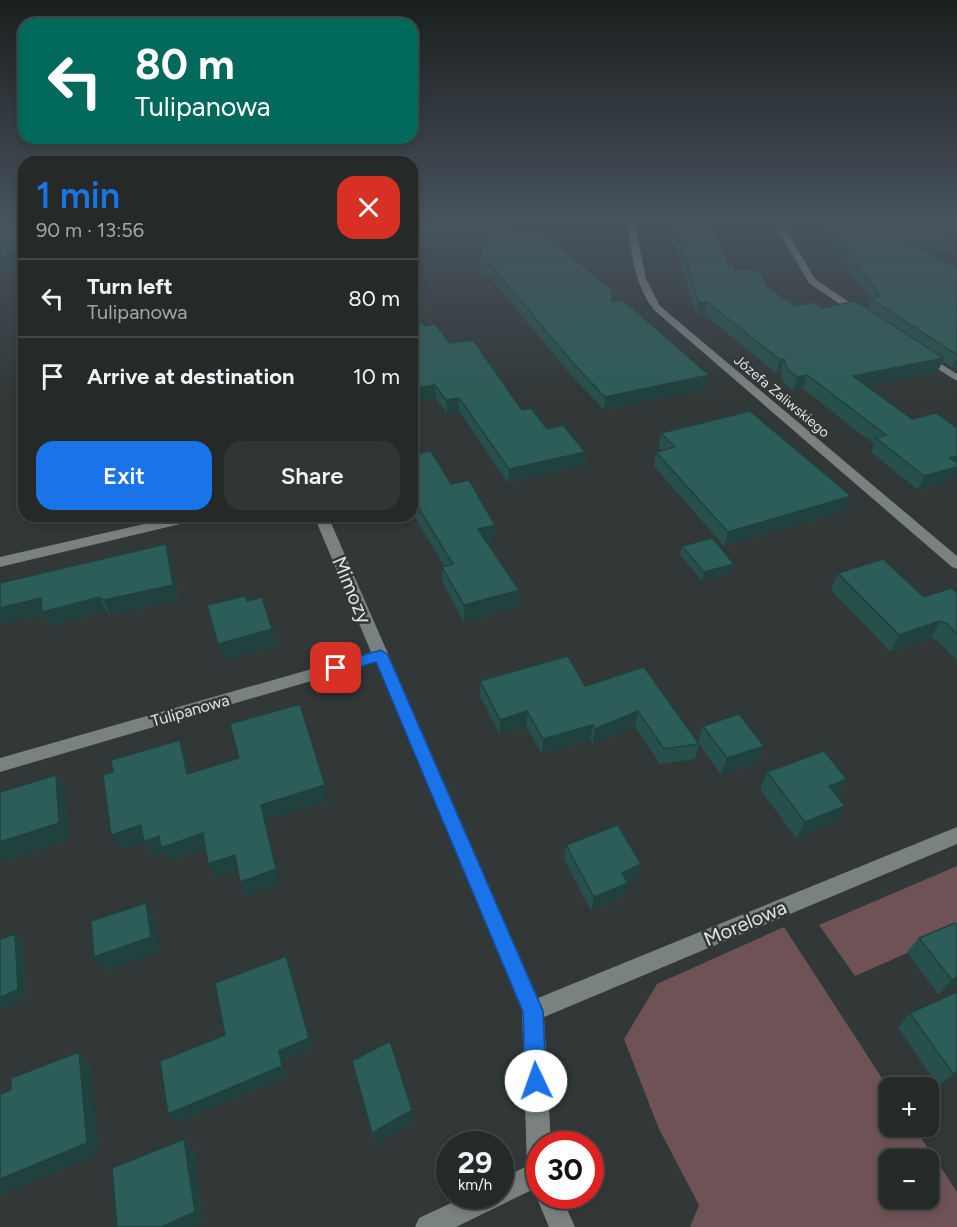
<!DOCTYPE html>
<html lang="en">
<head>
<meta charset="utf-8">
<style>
  :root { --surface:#252a29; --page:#313635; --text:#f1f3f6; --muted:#a3a7a8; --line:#424646; --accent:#1a73e8 }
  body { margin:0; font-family:Figtree,sans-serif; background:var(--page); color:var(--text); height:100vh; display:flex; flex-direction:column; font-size:22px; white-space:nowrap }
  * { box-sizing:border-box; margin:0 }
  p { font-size:20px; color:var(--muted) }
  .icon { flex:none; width:33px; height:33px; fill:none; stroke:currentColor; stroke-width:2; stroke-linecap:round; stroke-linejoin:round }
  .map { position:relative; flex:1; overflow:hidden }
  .side { position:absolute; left:18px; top:156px; width:400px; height:366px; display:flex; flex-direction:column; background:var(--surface); border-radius:18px; box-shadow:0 3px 9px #0003,0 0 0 2px var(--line) }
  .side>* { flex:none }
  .guide { position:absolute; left:18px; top:18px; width:400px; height:126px; border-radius:18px; box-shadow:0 3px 9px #0003,0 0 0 2px var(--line); background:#00695c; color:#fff; overflow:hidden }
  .controls { position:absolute; left:879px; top:1077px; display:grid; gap:12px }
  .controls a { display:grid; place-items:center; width:60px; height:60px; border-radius:12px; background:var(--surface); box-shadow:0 3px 9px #0003,0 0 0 2px var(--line); font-size:30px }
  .speed { position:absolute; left:436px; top:1131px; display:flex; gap:12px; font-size:30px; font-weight:700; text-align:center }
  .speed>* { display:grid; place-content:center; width:78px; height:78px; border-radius:50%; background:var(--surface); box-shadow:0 3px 9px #0003,0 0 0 2px var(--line); line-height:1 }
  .speed small { font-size:15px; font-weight:400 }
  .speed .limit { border:9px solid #d22; background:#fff; color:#111 }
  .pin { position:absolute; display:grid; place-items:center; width:51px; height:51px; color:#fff; margin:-26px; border-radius:12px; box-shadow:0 3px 9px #0006 }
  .me { position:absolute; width:66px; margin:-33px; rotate:357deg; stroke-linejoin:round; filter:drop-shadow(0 0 4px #0008) }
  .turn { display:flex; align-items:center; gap:21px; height:126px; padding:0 18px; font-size:27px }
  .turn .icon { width:78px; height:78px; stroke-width:2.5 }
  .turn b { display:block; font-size:42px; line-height:51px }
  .round { display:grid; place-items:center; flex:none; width:63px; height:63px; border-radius:18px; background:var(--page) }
  .head { display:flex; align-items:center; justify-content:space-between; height:102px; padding:0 18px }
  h1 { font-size:36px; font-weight:600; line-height:45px; color:var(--accent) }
  .button { display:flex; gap:12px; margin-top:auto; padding:12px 18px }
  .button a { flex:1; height:69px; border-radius:18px; background:var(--accent); color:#fff; font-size:24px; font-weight:600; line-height:69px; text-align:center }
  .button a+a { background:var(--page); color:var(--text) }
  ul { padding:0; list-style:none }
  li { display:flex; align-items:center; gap:18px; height:78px; padding:0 18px; border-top:2px solid var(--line) }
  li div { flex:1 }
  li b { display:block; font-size:22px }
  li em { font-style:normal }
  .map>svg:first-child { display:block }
  .green { fill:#6e5256; fill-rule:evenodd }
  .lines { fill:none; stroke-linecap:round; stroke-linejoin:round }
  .lane { fill:#7a8281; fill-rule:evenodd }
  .street { fill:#7a8281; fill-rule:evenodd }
  .wall { fill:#27504c }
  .shaded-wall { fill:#20413e }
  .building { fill:#2d5d58; stroke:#20413e; stroke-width:1.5 }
  .route { fill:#1a73e8; stroke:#114b97; stroke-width:1.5 }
  .labels { text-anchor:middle; stroke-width:5; stroke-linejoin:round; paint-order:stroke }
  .far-street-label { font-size:14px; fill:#e1e5e4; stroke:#313837 }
  .street-label { font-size:16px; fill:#e1e5e4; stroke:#313837 }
  .near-street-label { font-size:20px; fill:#e1e5e4; stroke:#313837 }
</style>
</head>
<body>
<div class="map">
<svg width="957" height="1227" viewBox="0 0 957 1227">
  <rect width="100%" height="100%" fill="#313837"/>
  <g class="green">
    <path d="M957 866V931L855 976 819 925Z"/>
    <path d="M784 927 889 1089 890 1126 914 1127 957 1192V1227H690L699 1205 659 1129 624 1039 657 984ZM890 1160H928V1198H890Z"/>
  </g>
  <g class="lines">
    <g class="lane">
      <path d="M774 223H782L815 279 862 311V315H856L809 283Z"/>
      <path d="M925 354 957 374V381L922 359 920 357Z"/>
    </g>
    <g class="street">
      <path d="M627 223H635L646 279 660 306 957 556V569L952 567 654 310C634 284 632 255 627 223Z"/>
      <path d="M795 223H850L851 225 847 227 799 225Z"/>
      <path d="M922 225 957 227V231L925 229H922Z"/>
      <path d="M179 516H204L197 520 0 567V557Z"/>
      <path d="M314 516H328L538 998 957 827V844L544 1017 551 1144H540V1186L456 1227H415L419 1218 466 1196H501V1179L527 1166 522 1011 376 662 0 772V758L371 652Z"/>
      <path d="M540 1187V1196H561L575 1227H549L536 1196Z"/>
    </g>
  </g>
  <g class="wall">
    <path d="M412 223 514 231 612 302 706 388 604 410 572 376 489 276H479V264L482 248 412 246Z"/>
    <path d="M586 223H597L596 232Z"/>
    <path d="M668 223H712L729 265 735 270 767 286 795 306 822 308 868 309 871 301 829 242 832 233 828 228 829 223H836L956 242 952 254 930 253 957 268V368H952L942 361 938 371 867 386 953 480 918 490 871 452 874 444 803 389 793 391 783 382 781 372 776 373 705 315 697 316Z"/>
    <path d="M412 310 425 326 450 343 522 410 547 429 585 452 584 465 508 483 459 411 447 414 436 398 412 402Z"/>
    <path d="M661 433 845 511 724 546 654 466 656 452 662 451 659 447Z"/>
    <path d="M412 455 451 484 495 525 494 542 488 544 519 590 518 607 464 622 443 583 442 567 444 566 412 512Z"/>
    <path d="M166 544 171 559 178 600 110 615 106 611 50 626 44 614Z"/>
    <path d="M682 546 732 573 702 581 680 555Z"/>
    <path d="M838 573 924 597 957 593V660L938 641 931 638 891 652 831 590Z"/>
    <path d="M644 667 698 742 703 726 764 746 757 763 721 775 699 744 695 759 660 764 635 727 593 744 590 740 542 754 526 726 500 735 480 696V681L585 686Z"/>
    <path d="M767 772 838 795 837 796 836 822 796 838 760 789Z"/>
    <path d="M566 845 637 878 628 882 624 896 591 911 564 859Z"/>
    <path d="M957 926V985L938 994 907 952 919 938Z"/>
    <path d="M957 992V1076L938 1086 898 1027 910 1013Z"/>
  </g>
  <g class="shaded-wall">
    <path d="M24 239V256L0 279V261Z"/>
    <path d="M707 302 705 315 697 316 699 303Z"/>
    <path d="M957 357V365L956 367 952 368Z"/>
    <path d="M944 358 938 371 848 390 853 376Z"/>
    <path d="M784 359 781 372 776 373 780 360Z"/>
    <path d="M709 375 706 388 604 410 605 397Z"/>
    <path d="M807 375 803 389 793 391 797 377Z"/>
    <path d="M435 385 436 398 412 402V389Z"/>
    <path d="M459 398V411L447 414 446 400Z"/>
    <path d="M585 452 584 465 508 483 509 469Z"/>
    <path d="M957 456V472L953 480 918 490 924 476 950 458Z"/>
    <path d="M851 496 845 511 724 546 728 532Z"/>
    <path d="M495 525 494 542 478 546V529Z"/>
    <path d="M166 544 171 559 178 600 110 615 104 600Z"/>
    <path d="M734 564 732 573 702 581 704 572Z"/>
    <path d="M519 590 518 607 464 622V605Z"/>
    <path d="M99 597 106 611 50 626 44 614 0 625V608L41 598Z"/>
    <path d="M940 621 931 638 891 652 899 635Z"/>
    <path d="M272 629 276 646 223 661 218 644Z"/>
    <path d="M527 711 526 726 500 735V720Z"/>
    <path d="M638 711 635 727 593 744 595 729Z"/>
    <path d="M593 725 590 740 542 754 543 739Z"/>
    <path d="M180 740 186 756 193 789 187 774Z"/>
    <path d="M764 746 757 763 721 775 727 758Z"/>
    <path d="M56 775 66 792 69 840 0 862V842Z"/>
    <path d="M847 779 838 795 820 802 829 786Z"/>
    <path d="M325 785 328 801 266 820 281 884 246 896 240 882 261 805Z"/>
    <path d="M845 806 836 822 796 838 805 822Z"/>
    <path d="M141 825 159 836 203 833 209 848 169 862 164 852 152 856 144 842 120 850 111 835Z"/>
    <path d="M235 855 240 870 215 878 208 864Z"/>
    <path d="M641 864 637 878 619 886 622 873Z"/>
    <path d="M628 883 624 896 591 911 594 897Z"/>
    <path d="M146 903 155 918 160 952 105 971 94 957Z"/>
    <path d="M15 934 24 944 26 999 0 1009V997Z"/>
    <path d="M286 956 291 967 313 1048 283 1061 287 1076 176 1123 168 1114 279 1051Z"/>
    <path d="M957 977V985L938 994 952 980Z"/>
    <path d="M79 1052 91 1065 99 1154 0 1196V1179Z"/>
    <path d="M957 1071V1076L938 1086 953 1074Z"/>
    <path d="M412 1110 414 1122 375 1144 372 1133Z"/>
    <path d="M184 1139 194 1149 204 1221 191 1227H161Z"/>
  </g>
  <g class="building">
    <path d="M0 223H24V239L0 261Z"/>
    <path d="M412 223H514V231L542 232 612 290V302L623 300 709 375 605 397 573 363 490 264H479L483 236 412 235Z"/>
    <path d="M674 223H712L729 265H734L735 270H759L767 286 795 306 814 302 822 308 856 301 944 358 853 376 912 419 936 413 957 428V456L950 458 957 463V467L924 476 876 438 886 435 807 375 797 377 787 369 784 359 780 360 707 302 699 303Z"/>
    <path d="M836 223H939L956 242 909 241 957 268V355L871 299 881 297 832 230H841Z"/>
    <path d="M412 310 425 326 435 324 450 343 473 340 522 410 531 408 547 429 563 425 585 452 509 469 459 398 446 400 435 385 412 389Z"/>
    <rect x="21" y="403" width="3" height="52"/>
    <path d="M750 411 851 496 728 532 656 452 675 447 661 433Z"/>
    <path d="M431 451 451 484 469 480 495 525 478 529 519 590 464 605 442 567 453 564 412 497V455Z"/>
    <path d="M712 538 734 564 704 572 682 546Z"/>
    <path d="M166 544 173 585 104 600 99 597 42 612 41 598 0 608V583Z"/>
    <path d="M883 559 924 597 951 588 957 593V634L947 624 940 621 899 635 838 573Z"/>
    <path d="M245 596 247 601 262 597 272 629 218 644 207 605Z"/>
    <path d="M568 656 585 686 644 667 699 744 664 749 638 711 595 729 593 725 543 739 527 711 500 720 480 681Z"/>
    <path d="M300 704 325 785 261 805 276 869 240 882 235 855 208 864 203 833 161 848 159 836 144 842 141 825 111 835 103 775 113 772 111 760 180 740 187 774 239 758 230 724Z"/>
    <path d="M739 714 764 746 727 758 703 726Z"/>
    <path d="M824 751 847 779 829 786 845 806 805 822 767 772Z"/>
    <path d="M56 775 59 823 0 842V792Z"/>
    <path d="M618 825 641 864 622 873 628 883 594 897 566 845Z"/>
    <path d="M146 903 151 937 94 957 91 921Z"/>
    <path d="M955 923 957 926V977L952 980 919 938Z"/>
    <path d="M15 934 18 990 0 997V939Z"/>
    <path d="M286 956 309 1038 279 1051 282 1066 168 1114 160 1061 225 1035 215 983Z"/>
    <path d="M957 992V1071L953 1074 910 1013Z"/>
    <path d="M390 1041 412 1110 372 1133 352 1061Z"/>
    <path d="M79 1052 87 1143 0 1179V1094L11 1090V1078Z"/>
    <path d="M184 1139 195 1212 161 1227H117L112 1168Z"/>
  </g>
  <linearGradient id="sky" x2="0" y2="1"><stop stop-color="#1b1f1e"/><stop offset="0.56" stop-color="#48535e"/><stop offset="1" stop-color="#48535e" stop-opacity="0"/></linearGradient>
  <rect width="957" height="395" fill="url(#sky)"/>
  <path class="route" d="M381 650 388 655 543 1011 546 1081 543 1088 536 1091 528 1088 525 1081 523 1012 376 662 336 674 331 672 329 668 331 664Z"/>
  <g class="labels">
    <g class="far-street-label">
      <text transform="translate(782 396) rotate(40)" y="5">Józefa Zaliwskiego</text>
    </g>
    <g class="street-label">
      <text transform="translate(190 710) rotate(-16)" y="6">Tulipanowa</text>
    </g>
    <g class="near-street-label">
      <text transform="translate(352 590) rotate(67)" y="7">Mimozy</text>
      <text transform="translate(745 923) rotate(-23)" y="7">Morelowa</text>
    </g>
  </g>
</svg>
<div class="controls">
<a>+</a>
<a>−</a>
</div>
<div class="speed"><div>29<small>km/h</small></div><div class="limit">30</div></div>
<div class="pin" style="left:336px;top:668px;background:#d93025"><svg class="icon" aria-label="arrive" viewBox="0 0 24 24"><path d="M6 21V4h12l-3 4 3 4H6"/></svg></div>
<svg class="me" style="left:536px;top:1081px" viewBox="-20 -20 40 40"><circle r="19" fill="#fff"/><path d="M0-13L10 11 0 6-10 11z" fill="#1a73e8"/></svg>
<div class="guide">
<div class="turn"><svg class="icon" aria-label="left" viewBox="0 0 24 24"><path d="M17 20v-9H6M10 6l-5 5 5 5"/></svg><div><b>80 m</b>Tulipanowa</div></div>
</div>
<section class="side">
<div class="head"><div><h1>1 min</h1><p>90 m · 13:56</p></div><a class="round" style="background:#d93025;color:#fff"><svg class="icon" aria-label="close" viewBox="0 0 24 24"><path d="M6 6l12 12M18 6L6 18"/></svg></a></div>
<ul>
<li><svg class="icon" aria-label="left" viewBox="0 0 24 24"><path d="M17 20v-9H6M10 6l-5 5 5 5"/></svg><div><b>Turn left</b><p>Tulipanowa</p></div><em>80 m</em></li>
<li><svg class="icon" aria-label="arrive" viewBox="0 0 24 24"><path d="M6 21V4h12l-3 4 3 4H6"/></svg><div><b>Arrive at destination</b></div><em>10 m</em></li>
</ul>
<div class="button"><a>Exit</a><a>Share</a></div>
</section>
</div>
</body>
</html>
